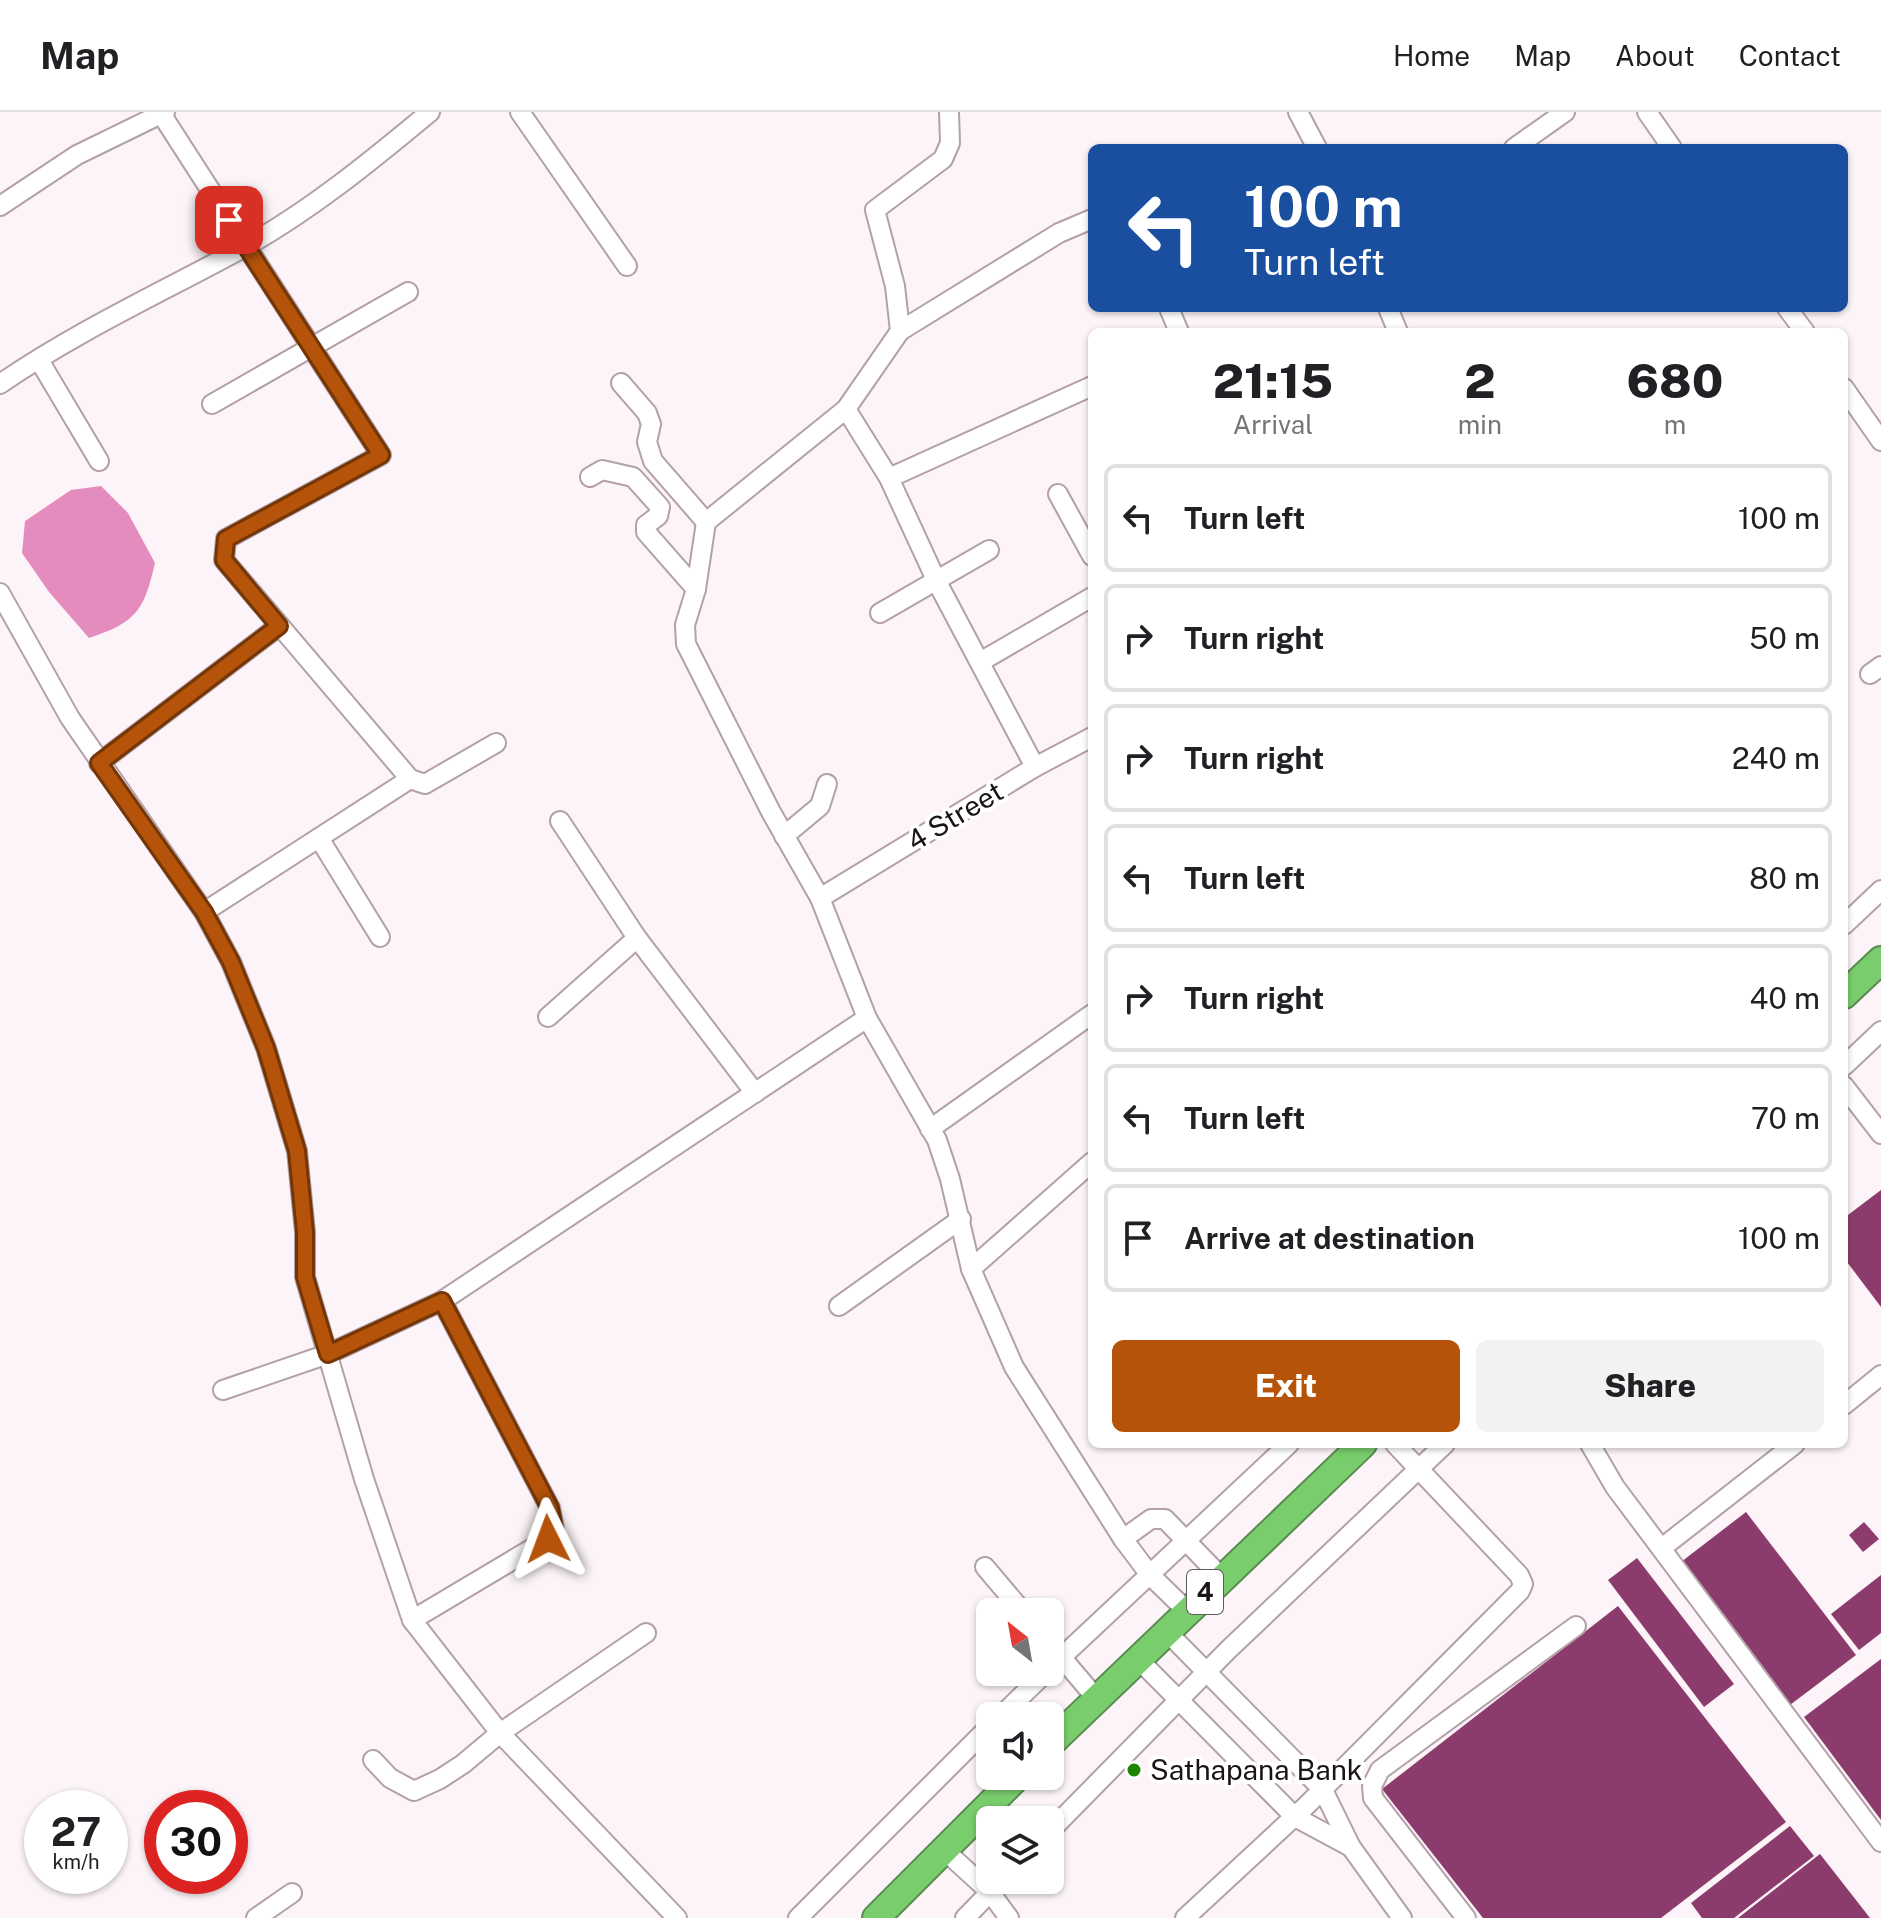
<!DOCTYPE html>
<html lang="en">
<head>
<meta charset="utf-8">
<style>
  :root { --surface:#fff; --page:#f2f2f2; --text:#202124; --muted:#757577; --line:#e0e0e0; --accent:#b45309 }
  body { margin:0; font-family:"Public Sans",sans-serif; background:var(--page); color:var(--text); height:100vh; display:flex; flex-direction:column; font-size:30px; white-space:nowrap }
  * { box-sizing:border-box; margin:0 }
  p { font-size:26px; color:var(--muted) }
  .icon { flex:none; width:44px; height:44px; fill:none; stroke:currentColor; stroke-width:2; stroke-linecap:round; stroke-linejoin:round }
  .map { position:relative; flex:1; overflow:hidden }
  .details { position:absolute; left:1088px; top:216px; width:760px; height:1120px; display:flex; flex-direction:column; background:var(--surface); border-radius:12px; box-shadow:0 2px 6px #0004 }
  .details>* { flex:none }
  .hud { position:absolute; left:1088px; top:32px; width:760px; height:168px; border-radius:12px; box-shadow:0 2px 6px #0004; background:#1a4fa0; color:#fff; overflow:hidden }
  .needle { width:52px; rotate:329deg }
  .tools { position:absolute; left:976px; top:1486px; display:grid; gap:16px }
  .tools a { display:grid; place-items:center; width:88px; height:88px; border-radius:12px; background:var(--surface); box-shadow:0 2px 6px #0004; font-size:40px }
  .speed { position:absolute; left:24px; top:1678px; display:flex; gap:16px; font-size:40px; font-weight:700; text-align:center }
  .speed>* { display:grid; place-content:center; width:104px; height:104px; border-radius:50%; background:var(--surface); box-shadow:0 2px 6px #0004; line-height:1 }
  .speed small { font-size:20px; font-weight:400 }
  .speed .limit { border:12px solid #d22; background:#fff; color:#111 }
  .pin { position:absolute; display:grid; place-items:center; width:68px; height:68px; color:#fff; margin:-34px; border-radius:16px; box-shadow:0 4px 12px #0006 }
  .me { position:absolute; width:88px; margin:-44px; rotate:357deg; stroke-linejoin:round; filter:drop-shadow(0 0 6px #0008) }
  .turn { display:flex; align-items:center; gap:28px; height:168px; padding:0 24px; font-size:36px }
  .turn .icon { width:104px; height:104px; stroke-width:2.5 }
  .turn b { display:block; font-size:56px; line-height:68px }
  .eta { display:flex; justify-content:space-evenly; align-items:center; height:136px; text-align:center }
  .eta b { font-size:48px; font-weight:800; line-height:56px }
  .cta { display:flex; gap:16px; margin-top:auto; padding:16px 24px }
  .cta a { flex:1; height:92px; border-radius:12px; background:var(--accent); color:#fff; font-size:32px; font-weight:800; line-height:92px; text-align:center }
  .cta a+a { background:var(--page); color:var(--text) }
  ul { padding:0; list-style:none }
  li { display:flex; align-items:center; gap:24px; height:108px; margin:0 16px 12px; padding:0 8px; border:4px solid var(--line); border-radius:12px }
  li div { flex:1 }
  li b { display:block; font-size:30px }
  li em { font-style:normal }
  header { display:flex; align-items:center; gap:48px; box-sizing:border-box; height:112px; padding:0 40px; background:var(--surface); border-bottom:2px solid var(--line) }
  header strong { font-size:38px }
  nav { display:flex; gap:44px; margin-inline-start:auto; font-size:28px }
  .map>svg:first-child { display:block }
  .water { fill:#e58cbf }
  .building { fill:#8c3c6c }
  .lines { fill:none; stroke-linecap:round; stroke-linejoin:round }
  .minor-casing { stroke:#b3a0a9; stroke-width:22 }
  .highway-casing { stroke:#588c4f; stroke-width:30 }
  .minor { stroke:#fff; stroke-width:18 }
  .highway { stroke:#7acd6d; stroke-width:26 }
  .route-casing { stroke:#753606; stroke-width:20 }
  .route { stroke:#b45309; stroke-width:14 }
  .poi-dot { fill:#1b8700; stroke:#fff; stroke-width:3 }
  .labels { text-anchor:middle; stroke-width:8; stroke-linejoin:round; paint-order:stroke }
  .shield { fill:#fff; stroke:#5f5a5d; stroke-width:2 }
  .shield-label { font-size:26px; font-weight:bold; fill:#1a1317 }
  .street-label { font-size:28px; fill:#1a1317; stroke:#fff }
  .poi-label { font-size:28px; fill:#1a1317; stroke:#fff; text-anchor:start }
</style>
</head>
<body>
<header>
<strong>Map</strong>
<nav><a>Home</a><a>Map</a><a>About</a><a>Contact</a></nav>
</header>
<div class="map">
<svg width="1881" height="1806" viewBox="0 0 1881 1806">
  <rect width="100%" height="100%" fill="#fcf4f8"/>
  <path class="water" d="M101 374 128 401 155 451C144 498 137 510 89 526L49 480 22 441 25 409 71 378Z"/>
  <g class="building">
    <path d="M1881 1078V1195L1844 1146V1106Z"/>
    <path d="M1746 1400 1856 1543 1790 1593 1681 1450Z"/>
    <path d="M1864 1410 1879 1427 1863 1440 1849 1423Z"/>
    <path d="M1637 1446 1734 1572 1704 1595 1608 1468Z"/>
    <path d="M1881 1463V1521L1859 1538 1831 1502Z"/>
    <path d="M1618 1494 1786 1710 1661 1806H1483L1382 1677Z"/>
    <path d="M1881 1547V1708L1804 1605Z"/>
    <path d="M1790 1714 1814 1744 1734 1806H1702L1691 1791Z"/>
    <path d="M1820 1742 1870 1806H1738Z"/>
  </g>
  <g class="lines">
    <defs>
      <g id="minor">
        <path d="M160 0 381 343 226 427 224 448 410 667"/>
        <path d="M520 0 627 154"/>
        <path d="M949 0 950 31 943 47 875 98 895 174 900 219 846 297 706 410 696 477 685 513 686 532 771 700 820 786 867 906 937 1028 950 1067 971 1157 1014 1255 1123 1427 1150 1463 1186 1498"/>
        <path d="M1298 0 1317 36"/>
        <path d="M1647 0 1672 36"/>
        <path d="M1514 36 1565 0"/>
        <path d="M0 94 77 43 165 0"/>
        <path d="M1169 196 1179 220"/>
        <path d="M1388 196 1398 220"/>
        <path d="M1787 196 1805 220"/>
        <path d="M900 219 1059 121 1092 107"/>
        <path d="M39 248 99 349"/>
        <path d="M621 271 647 301 651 312 647 330 653 349 706 410"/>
        <path d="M0 272C77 219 162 180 243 136 310 99 371 49 430 0"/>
        <path d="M1844 276 1881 329"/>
        <path d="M212 292 408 180"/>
        <path d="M846 297 889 366 937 470 1035 655"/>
        <path d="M590 365 602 358 633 365 660 395 658 404 646 413V420L696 477"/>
        <path d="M889 366 1092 274"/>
        <path d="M1058 382 1092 444"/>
        <path d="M0 481 70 606 204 800 231 850 266 936 297 1039 305 1120V1165L364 1367 412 1508 500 1621 677 1806"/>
        <path d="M880 501 989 438"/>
        <path d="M980 550 1092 485"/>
        <path d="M1870 562 1881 554"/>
        <path d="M99 651 279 514"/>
        <path d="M560 709 637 826 755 981"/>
        <path d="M784 724 820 694 827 672"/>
        <path d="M319 726 380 825"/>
        <path d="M820 786 1035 655 1092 625"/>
        <path d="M204 800 410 667 425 672 496 631"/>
        <path d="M1844 813 1881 778"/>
        <path d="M548 905 637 826"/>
        <path d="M1844 954 1881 919"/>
        <path d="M1844 974 1881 1022"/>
        <path d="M930 1017 1092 902"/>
        <path d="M971 1157 1092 1050"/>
        <path d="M839 1194 961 1107"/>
        <path d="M223 1278 328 1242 442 1189 867 906"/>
        <path d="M1844 1293 1881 1263"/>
        <path d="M1590 1332 1615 1375 1881 1730"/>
        <path d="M1123 1427 1151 1407H1165L1221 1465"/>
        <path d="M1663 1435 1795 1332"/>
        <path d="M985 1455 1023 1500"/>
        <path d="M412 1508 548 1427 554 1417 550 1396 442 1189"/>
        <path d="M1165 1518 1323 1678 1351 1735 1402 1806"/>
        <path d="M1050 1532 1096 1586"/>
        <path d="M1137 1546 1295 1705 1351 1735"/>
        <path d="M1050 1556 1289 1332"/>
        <path d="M1001 1604 1046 1560"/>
        <path d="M373 1648 390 1666 414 1679 440 1667 463 1652 500 1621 646 1521"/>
        <path d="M1050 1719 1228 1538 1445 1332"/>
        <path d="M943 1737 990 1780 1009 1806"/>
        <path d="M256 1806 292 1781"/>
        <path d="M798 1806 990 1614"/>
        <path d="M965 1806 1002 1768"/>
        <path d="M1185 1806 1307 1693 1520 1479 1523 1472 1519 1463 1395 1332"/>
        <path d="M1466 1806 1373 1686 1372 1674 1380 1658 1576 1514"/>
      </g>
      <g id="highway">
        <path d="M1844 883 1881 848"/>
        <path d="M1050 1632 1363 1332"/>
        <path d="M876 1806 1018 1664"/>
      </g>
    </defs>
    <use href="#minor" class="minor-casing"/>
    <use href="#highway" class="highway-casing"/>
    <use href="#minor" class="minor"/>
    <use href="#highway" class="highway"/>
  </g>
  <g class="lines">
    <defs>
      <path id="route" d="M229 108 381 343 226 427 224 448 279 514 99 651 204 800 231 850 266 936 297 1039 305 1120V1165L328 1242 442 1189 550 1396 554 1417 548 1427"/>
    </defs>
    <use href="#route" class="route-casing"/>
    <use href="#route" class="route"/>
  </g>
  <circle class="poi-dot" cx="1134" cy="1658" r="8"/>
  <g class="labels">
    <rect class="shield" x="1187" y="1458" width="36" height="44" rx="6"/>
    <g class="shield-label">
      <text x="1205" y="1489">4</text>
    </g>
    <g class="street-label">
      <text transform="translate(955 704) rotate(-31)" y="10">4 Street</text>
    </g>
    <g class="poi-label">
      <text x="1150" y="1668">Sathapana Bank</text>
    </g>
  </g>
</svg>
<div class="tools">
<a><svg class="needle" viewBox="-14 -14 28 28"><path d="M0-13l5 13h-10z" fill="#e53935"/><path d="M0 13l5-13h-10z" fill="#757577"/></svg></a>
<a><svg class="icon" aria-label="sound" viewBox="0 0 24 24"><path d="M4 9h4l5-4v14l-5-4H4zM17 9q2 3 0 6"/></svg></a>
<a><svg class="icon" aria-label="layers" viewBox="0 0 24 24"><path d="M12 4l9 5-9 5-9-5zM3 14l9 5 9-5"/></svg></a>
</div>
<div class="speed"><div>27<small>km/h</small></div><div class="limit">30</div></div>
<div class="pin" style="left:229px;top:108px;background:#d93025"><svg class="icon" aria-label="arrive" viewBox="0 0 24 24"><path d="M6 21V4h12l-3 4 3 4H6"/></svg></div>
<svg class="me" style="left:548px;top:1427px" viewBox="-20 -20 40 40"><path d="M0-17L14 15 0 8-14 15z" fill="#b45309" stroke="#fff" stroke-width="4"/></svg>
<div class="hud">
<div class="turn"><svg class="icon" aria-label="left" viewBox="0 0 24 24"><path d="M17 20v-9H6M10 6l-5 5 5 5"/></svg><div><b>100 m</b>Turn left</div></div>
</div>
<section class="details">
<div class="eta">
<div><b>21:15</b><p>Arrival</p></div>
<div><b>2</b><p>min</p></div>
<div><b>680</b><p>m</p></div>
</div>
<ul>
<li><svg class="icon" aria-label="left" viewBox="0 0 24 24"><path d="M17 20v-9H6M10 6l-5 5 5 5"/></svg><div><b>Turn left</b></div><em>100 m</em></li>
<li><svg class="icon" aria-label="right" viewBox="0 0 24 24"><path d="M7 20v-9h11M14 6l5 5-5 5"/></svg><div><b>Turn right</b></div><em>50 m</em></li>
<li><svg class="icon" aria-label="right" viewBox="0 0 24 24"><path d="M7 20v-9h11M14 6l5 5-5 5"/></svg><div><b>Turn right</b></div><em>240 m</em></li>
<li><svg class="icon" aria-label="left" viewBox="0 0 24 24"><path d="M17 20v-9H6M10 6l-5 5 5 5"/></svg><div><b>Turn left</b></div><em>80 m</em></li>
<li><svg class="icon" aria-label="right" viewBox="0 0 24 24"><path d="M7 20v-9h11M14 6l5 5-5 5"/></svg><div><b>Turn right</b></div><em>40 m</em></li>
<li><svg class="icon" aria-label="left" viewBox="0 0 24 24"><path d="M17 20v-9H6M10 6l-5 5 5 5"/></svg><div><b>Turn left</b></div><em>70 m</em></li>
<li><svg class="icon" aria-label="arrive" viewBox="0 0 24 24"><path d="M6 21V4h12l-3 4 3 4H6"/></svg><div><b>Arrive at destination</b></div><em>100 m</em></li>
</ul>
<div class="cta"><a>Exit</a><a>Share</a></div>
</section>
</div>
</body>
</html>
